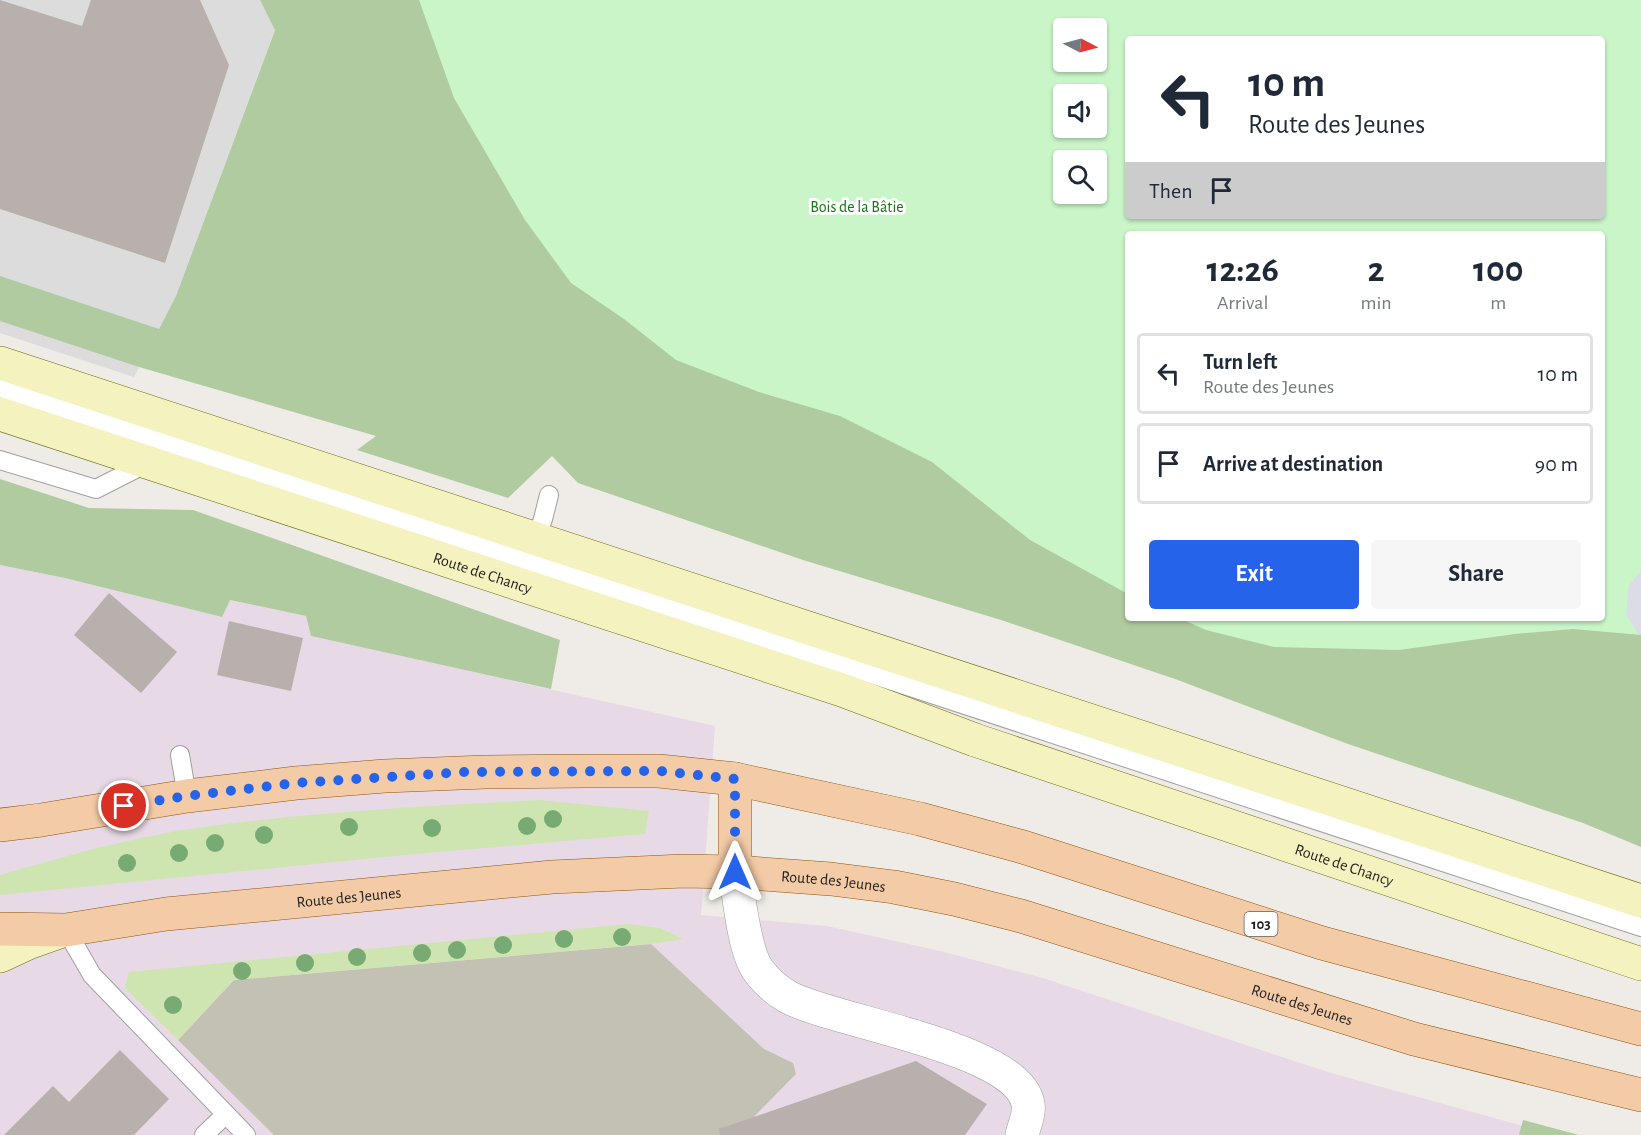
<!DOCTYPE html>
<html lang="en">
<head>
<meta charset="utf-8">
<style>
  :root { --surface:#fff; --page:#f6f6f7; --text:#1f2937; --muted:#747a83; --line:#e0e1e3; --accent:#2563eb }
  body { margin:0; font-family:"Alegreya Sans",sans-serif; background:var(--page); color:var(--text); height:100vh; display:flex; flex-direction:column; font-size:22px; white-space:nowrap }
  * { box-sizing:border-box; margin:0 }
  p { font-size:20px; color:var(--muted) }
  .icon { flex:none; width:33px; height:33px; fill:none; stroke:currentColor; stroke-width:2; stroke-linecap:round; stroke-linejoin:round }
  .map { position:relative; flex:1; overflow:hidden }
  .side { position:absolute; left:1125px; top:231px; width:480px; height:390px; display:flex; flex-direction:column; background:var(--surface); border-radius:6px; box-shadow:0 2px 4px #0004 }
  .side>* { flex:none }
  .guide { position:absolute; left:1125px; top:36px; width:480px; height:183px; border-radius:6px; box-shadow:0 2px 4px #0004; background:#fff; color:var(--text); overflow:hidden }
  .needle { width:39px; rotate:96deg }
  .buttons { position:absolute; left:1053px; top:18px; display:grid; gap:12px }
  .buttons a { display:grid; place-items:center; width:54px; height:54px; border-radius:6px; background:var(--surface); box-shadow:0 2px 4px #0004; font-size:30px }
  .pin { position:absolute; display:grid; place-items:center; width:51px; height:51px; color:#fff; margin:-26px; border:3px solid #fff; border-radius:50%; box-shadow:0 2px 6px #0007 }
  .me { position:absolute; width:66px; margin:-33px; rotate:0deg; stroke-linejoin:round; filter:drop-shadow(0 0 4px #0008) }
  .turn { display:flex; align-items:center; gap:21px; height:126px; padding:0 24px; font-size:27px }
  .turn .icon { width:78px; height:78px; stroke-width:2.5 }
  .turn b { display:block; font-size:42px; line-height:51px }
  .then { display:flex; align-items:center; height:57px; padding:0 24px; background:#0003; gap:12px; font-size:22px }
  .eta { display:flex; justify-content:space-evenly; align-items:center; height:102px; text-align:center }
  .eta b { font-size:36px; font-weight:700; line-height:42px }
  .action { display:flex; gap:12px; margin-top:auto; padding:12px 24px }
  .action a { flex:1; height:69px; border-radius:6px; background:var(--accent); color:#fff; font-size:24px; font-weight:700; line-height:69px; text-align:center }
  .action a+a { background:var(--page); color:var(--text) }
  ul { padding:0; list-style:none }
  li { display:flex; align-items:center; gap:18px; height:81px; margin:0 12px 9px; padding:0 12px; border:3px solid var(--line); border-radius:6px }
  li div { flex:1 }
  li b { display:block; font-size:22px }
  li em { font-style:normal }
  .map>svg:first-child { display:block }
  .residential { fill:#dddcdc }
  .industrial { fill:#e8d9e6 }
  .construction { fill:#c3c1b3 }
  .grass { fill:#cfe5b1 }
  .forest { fill:#b0cb9f; fill-rule:evenodd }
  .park { fill:#c9f5c8; fill-rule:evenodd }
  .plaza { fill:#dbdce5 }
  .building { fill:#b8b0ac }
  .lines { fill:none; stroke-linecap:round; stroke-linejoin:round }
  .lane-casing { stroke:#a0a0a0; stroke-width:20 }
  .street-casing { stroke:#a0a0a0; stroke-width:34 }
  .secondary-casing { stroke:#6d6e0f; stroke-width:34 }
  .primary-casing { stroke:#8d560d; stroke-width:34 }
  .lane { stroke:#fff; stroke-width:18 }
  .street { stroke:#fff; stroke-width:33 }
  .secondary { stroke:#f4f2bf; stroke-width:33 }
  .primary { stroke:#f4cba7; stroke-width:33 }
  .tree { fill:#78aa74 }
  .route { stroke:#2563eb; stroke-width:10; stroke-dasharray:0 18 }
  .labels { text-anchor:middle; stroke-width:6; stroke-linejoin:round; paint-order:stroke }
  .shield { fill:#fff; stroke:#626262; stroke-width:1.5 }
  .shield-label { font-size:15px; font-weight:bold; fill:#1f1f1f }
  .park-label { font-size:16px; fill:#177515; stroke:#fff }
  .street-label { font-size:16px; fill:#1f1f1f; stroke:#fff }
</style>
</head>
<body>
<div class="map">
<svg width="1641" height="1135" viewBox="0 0 1641 1135">
  <rect width="100%" height="100%" fill="#efebe7"/>
  <path class="residential" d="M0 0H260L275 29 176 296 134 377 0 333Z"/>
  <path class="industrial" d="M0 565 65 578 222 617 229 600 306 616 311 636 715 726 701 915 827 926 940 951 1043 978 1331 1073 1556 1135H0Z"/>
  <path class="construction" d="M651 944 764 1049 793 1063 796 1074 736 1135H274L178 1040 234 980Z"/>
  <g class="grass">
    <path d="M540 800 649 811 645 834 415 854 0 895V875C67 856 134 836 204 827 315 812 428 806 540 800Z"/>
    <path d="M628 924 660 928 683 939 651 944 234 980 178 1040 125 988 129 972Z"/>
  </g>
  <g class="forest">
    <path d="M260 0H1536L1128 39V216H1552L1128 234V618H1602L1641 635V847L1583 823 1348 744 1175 679 1001 620 803 560 578 483 552 456 508 498 357 450 376 436 139 367 0 321V276L159 329 176 296 275 30ZM1064 28H1096V62H1064ZM1064 94H1096V128H1064ZM1064 160H1096V194H1064Z"/>
    <path d="M0 479 89 508 193 510 560 640 551 689 311 636 306 616 230 600 222 617 65 578 0 565Z"/>
    <path d="M1523 1120 1579 1135H1519Z"/>
  </g>
  <path class="park" d="M419 0H1641V635L1573 629 1515 634 1399 650 1274 647 1206 630 1179 618H1602V234H1128V594L1030 540 932 462 840 416 759 392 676 360 624 319 571 283 525 220 454 98ZM1064 28H1096V62H1064ZM1128 39H1602V216H1128ZM1064 94H1096V128H1064ZM1064 160H1096V194H1064Z"/>
  <path class="plaza" d="M1641 570V635L1638 634 1626 614 1629 586Z"/>
  <g class="building">
    <path d="M0 0 82 26 91 0H200L229 65 165 263 0 209Z"/>
    <path d="M109 593 177 652 141 693 74 635Z"/>
    <path d="M229 621 303 638 291 691 217 675Z"/>
    <path d="M120 1050 169 1099 134 1135H4L53 1086 69 1102Z"/>
    <path d="M916 1061 987 1104 965 1135H720L719 1129Z"/>
  </g>
  <g class="lines">
    <defs>
      <g id="lane">
        <path d="M0 388 1641 927"/>
        <path d="M0 460 96 489 147 463"/>
        <path d="M534 544 543 519 549 495"/>
        <path d="M180 755 187 796"/>
        <path d="M66 930 92 975 246 1135"/>
        <path d="M204 1135 225 1115"/>
      </g>
      <path id="street" d="M735 872C739 896 744 951 758 970 766 981 776 990 788 997 834 1022 1018 1047 1028 1104 1030 1113 1024 1126 1022 1135"/>
      <g id="secondary">
        <path d="M0 363 1641 901"/>
        <path id="s1" d="M0 414 842 690 975 740 1641 964"/>
        <path d="M0 956 28 943 62 931"/>
      </g>
      <g id="primary">
        <path d="M735 779V872"/>
        <path d="M0 825 41 820 187 796 296 783 385 776 485 772 586 771H659L735 779 920 819 1023 847 1322 943 1641 1029"/>
        <path id="s2" d="M0 929 66 930 166 914 552 877 683 871 735 872 831 879 894 887 954 899 1021 916 1414 1039 1641 1095"/>
      </g>
    </defs>
    <use href="#lane" class="lane-casing"/>
    <use href="#street" class="street-casing"/>
    <use href="#secondary" class="secondary-casing"/>
    <use href="#primary" class="primary-casing"/>
    <use href="#lane" class="lane"/>
    <use href="#street" class="street"/>
    <use href="#secondary" class="secondary"/>
    <use href="#primary" class="primary"/>
  </g>
  <g class="tree">
    <circle cx="553" cy="819" r="9"/>
    <circle cx="527" cy="826" r="9"/>
    <circle cx="349" cy="827" r="9"/>
    <circle cx="432" cy="828" r="9"/>
    <circle cx="264" cy="835" r="9"/>
    <circle cx="215" cy="843" r="9"/>
    <circle cx="179" cy="853" r="9"/>
    <circle cx="127" cy="863" r="9"/>
    <circle cx="622" cy="937" r="9"/>
    <circle cx="564" cy="939" r="9"/>
    <circle cx="503" cy="945" r="9"/>
    <circle cx="457" cy="950" r="9"/>
    <circle cx="422" cy="953" r="9"/>
    <circle cx="357" cy="957" r="9"/>
    <circle cx="305" cy="963" r="9"/>
    <circle cx="242" cy="971" r="9"/>
    <circle cx="173" cy="1005" r="9"/>
  </g>
  <g class="lines">
    <path class="route" d="M124 806 187 796 296 783 465 772 659 771 735 779V872"/>
  </g>
  <g class="labels">
    <rect class="shield" x="1244.5" y="912" width="33" height="24" rx="4.5"/>
    <g class="shield-label">
      <text x="1261" y="929">103</text>
    </g>
    <g class="park-label">
      <text x="857" y="212">Bois de la Bâtie</text>
    </g>
    <g class="street-label">
      <text dy="6" stroke="none"><textPath href="#s1" startOffset="508">Route de Chancy</textPath></text>
      <text dy="6" stroke="none"><textPath href="#s1" startOffset="1418">Route de Chancy</textPath></text>
      <text dy="6" stroke="none"><textPath href="#s2" startOffset="837">Route des Jeunes</textPath></text>
      <text dy="6" stroke="none"><textPath href="#s2" startOffset="351">Route des Jeunes</textPath></text>
      <text dy="6" stroke="none"><textPath href="#s2" startOffset="1323">Route des Jeunes</textPath></text>
    </g>
  </g>
</svg>
<div class="buttons">
<a><svg class="needle" viewBox="-14 -14 28 28"><path d="M0-13l5 13h-10z" fill="#e53935"/><path d="M0 13l5-13h-10z" fill="#747a83"/></svg></a>
<a><svg class="icon" aria-label="sound" viewBox="0 0 24 24"><path d="M4 9h4l5-4v14l-5-4H4zM17 9q2 3 0 6"/></svg></a>
<a><svg class="icon" aria-label="search" viewBox="0 0 24 24"><circle cx="10" cy="10" r="6"/><path d="M15 15l6 6"/></svg></a>
</div>
<div class="pin" style="left:124px;top:806px;background:#d93025"><svg class="icon" aria-label="arrive" viewBox="0 0 24 24"><path d="M6 21V4h12l-3 4 3 4H6"/></svg></div>
<svg class="me" style="left:735px;top:872px" viewBox="-20 -20 40 40"><path d="M0-17L14 15 0 8-14 15z" fill="#2563eb" stroke="#fff" stroke-width="4"/></svg>
<div class="guide">
<div class="turn"><svg class="icon" aria-label="left" viewBox="0 0 24 24"><path d="M17 20v-9H6M10 6l-5 5 5 5"/></svg><div><b>10 m</b>Route des Jeunes</div></div>
<div class="then">Then<svg class="icon" aria-label="arrive" viewBox="0 0 24 24"><path d="M6 21V4h12l-3 4 3 4H6"/></svg></div>
</div>
<section class="side">
<div class="eta">
<div><b>12:26</b><p>Arrival</p></div>
<div><b>2</b><p>min</p></div>
<div><b>100</b><p>m</p></div>
</div>
<ul>
<li><svg class="icon" aria-label="left" viewBox="0 0 24 24"><path d="M17 20v-9H6M10 6l-5 5 5 5"/></svg><div><b>Turn left</b><p>Route des Jeunes</p></div><em>10 m</em></li>
<li><svg class="icon" aria-label="arrive" viewBox="0 0 24 24"><path d="M6 21V4h12l-3 4 3 4H6"/></svg><div><b>Arrive at destination</b></div><em>90 m</em></li>
</ul>
<div class="action"><a>Exit</a><a>Share</a></div>
</section>
</div>
</body>
</html>
